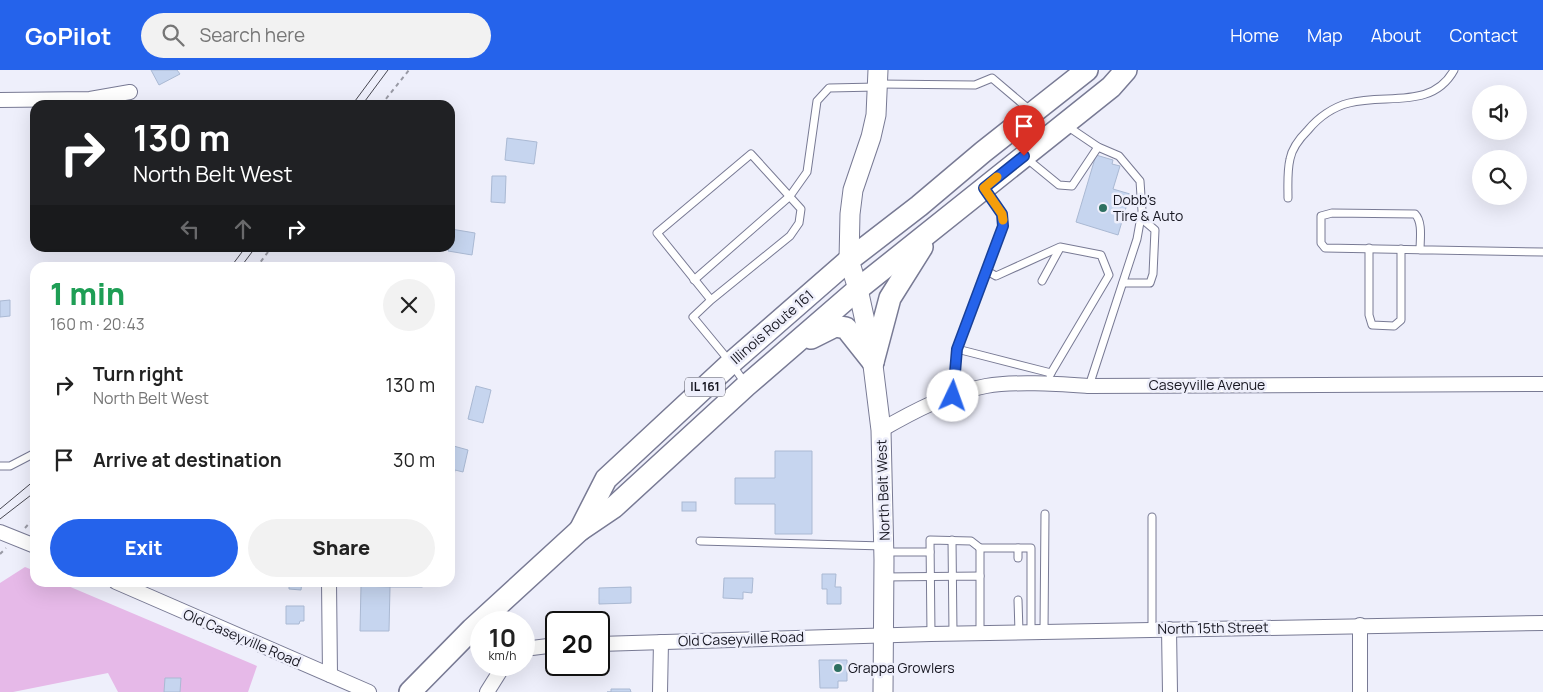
<!DOCTYPE html>
<html lang="en">
<head>
<meta charset="utf-8">
<style>
  :root { --surface:#fff; --page:#f2f2f2; --text:#222; --muted:#767676; --accent:#2563eb }
  body { margin:0; font-family:Manrope,sans-serif; background:var(--page); color:var(--text); height:100vh; display:flex; flex-direction:column; font-size:19px; white-space:nowrap }
  * { box-sizing:border-box; margin:0 }
  p { font-size:16px; color:var(--muted) }
  .icon { flex:none; width:28px; height:28px; fill:none; stroke:currentColor; stroke-width:2; stroke-linecap:round; stroke-linejoin:round }
  .map { position:relative; flex:1; overflow:hidden }
  .side { position:absolute; left:30px; top:192px; width:425px; height:325px; display:flex; flex-direction:column; background:var(--surface); border-radius:15px; box-shadow:0 5px 20px #0002 }
  .side>* { flex:none }
  .banner { position:absolute; left:30px; top:30px; width:425px; height:152px; border-radius:15px; box-shadow:0 5px 20px #0002; background:#202124; color:#fff; overflow:hidden }
  .buttons { position:absolute; left:1472px; top:15px; display:grid; gap:10px }
  .buttons a { display:grid; place-items:center; width:55px; height:55px; border-radius:50%; background:var(--surface); box-shadow:0 5px 20px #0002; font-size:25px }
  .speed { position:absolute; left:470px; top:541px; display:flex; gap:10px; font-size:25px; font-weight:700; text-align:center }
  .speed>* { display:grid; place-content:center; width:65px; height:65px; border-radius:50%; background:var(--surface); box-shadow:0 5px 20px #0002; line-height:1 }
  .speed small { font-size:12px; font-weight:400 }
  .speed .limit { border:2px solid #111; border-radius:8px; background:#fff; color:#111 }
  .pin { position:absolute; display:grid; place-items:center; width:42px; height:42px; color:#fff; margin:-51px -21px; border-radius:50% 50% 50% 0; rotate:-45deg; box-shadow:0 0 5px #0007 }
  .pin .icon { rotate:45deg }
  .me { position:absolute; width:55px; margin:-28px; rotate:3deg; stroke-linejoin:round; filter:drop-shadow(0 0 4px #0008) }
  .turn { display:flex; align-items:center; gap:18px; height:105px; padding:0 20px; font-size:22px }
  .turn .icon { width:65px; height:65px; stroke-width:2.5 }
  .turn b { display:block; font-size:35px; line-height:42px }
  .lanes { display:flex; align-items:center; height:48px; padding:0 20px; background:#0003; justify-content:center; gap:25px; direction:ltr }
  .lanes .off { opacity:.35 }
  .round { display:grid; place-items:center; flex:none; width:52px; height:52px; border-radius:26px; background:var(--page) }
  .headline { display:flex; align-items:center; justify-content:space-between; height:85px; padding:0 20px }
  h1 { font-size:30px; font-weight:800; line-height:38px; color:#1e9e55 }
  .cta { display:flex; gap:10px; margin-top:auto; padding:10px 20px }
  .cta a { flex:1; height:58px; border-radius:30px; background:var(--accent); color:#fff; font-size:20px; font-weight:800; line-height:58px; text-align:center }
  .cta a+a { background:var(--page); color:var(--text) }
  ul { padding:0; list-style:none }
  li { display:flex; align-items:center; gap:15px; height:75px; padding:0 20px }
  li div { flex:1 }
  li b { display:block; font-size:19px }
  li em { font-style:normal }
  header { display:flex; align-items:center; gap:30px; box-sizing:border-box; height:70px; padding:0 25px; background:var(--accent); color:#fff }
  header strong { font-size:24px }
  nav { display:flex; gap:28px; margin-inline-start:auto; font-size:18px }
  .search { width:350px; height:45px; background:var(--page); display:flex; align-items:center; gap:12px; box-sizing:border-box; padding:0 18px; border-radius:28px; color:var(--muted); font-size:19px }
  .map>svg:first-child { display:block }
  .green { fill:#e6b9e8 }
  .building { fill:#c6d5ef; stroke:#aab9d3 }
  .lines { fill:none; stroke-linecap:round; stroke-linejoin:round }
  .lane-casing { stroke:#787a94; stroke-width:9 }
  .street-casing { stroke:#787a94; stroke-width:16 }
  .secondary-casing { stroke:#787a94; stroke-width:21 }
  .primary-casing { stroke:#787a94; stroke-width:24 }
  .path { stroke:#999aa5; stroke-width:2; stroke-dasharray:4 4; stroke-linecap:butt }
  .lane { stroke:#fff; stroke-width:7 }
  .street { stroke:#fff; stroke-width:14 }
  .secondary { stroke:#fff; stroke-width:19 }
  .primary { stroke:#fff; stroke-width:21 }
  .tram { stroke:#474751; stroke-width:1 }
  .route-casing { stroke:#184099; stroke-width:12 }
  .route { stroke:#2563eb; stroke-width:9 }
  .slow { stroke:#f59e0b; stroke-width:9 }
  .poi-dot { fill:#2d7061; stroke:#eeeffb; stroke-width:2 }
  .labels { text-anchor:middle; stroke-width:5; stroke-linejoin:round; paint-order:stroke }
  .shield { fill:#eeeffb; stroke:#575762; stroke-width:1 }
  .shield-label { font-size:12px; font-weight:bold; fill:#161620 }
  .poi-label { font-size:14px; fill:#161620; stroke:#eeeffb; text-anchor:start }
  .street-label { font-size:14px; fill:#161620; stroke:#eeeffb }
</style>
</head>
<body>
<header>
<strong>GoPilot</strong>
<div class="search"><svg class="icon" aria-label="search" viewBox="0 0 24 24"><circle cx="10" cy="10" r="6"/><path d="M15 15l6 6"/></svg>Search here</div>
<nav><a>Home</a><a>Map</a><a>About</a><a>Contact</a></nav>
</header>
<div class="map">
<svg width="1543" height="622" viewBox="0 0 1543 622">
  <rect width="100%" height="100%" fill="#eeeffb"/>
  <path class="green" d="M25 497 35 501V512L61 513 257 596 248 622H118L108 603 13 622H0V513Z"/>
  <g class="building">
    <path d="M151 0H177L180 4 159 15Z"/>
    <path d="M507 68 537 72 534 94 505 90Z"/>
    <path d="M1096 85 1113 90 1112 94 1120 96 1113 119 1130 124 1118 165 1076 152Z"/>
    <path d="M492 106H506L505 133 491 132Z"/>
    <path d="M451 159 475 163 472 185 448 181V178H450Z"/>
    <path d="M10 230V246L0 247V231Z"/>
    <path d="M476 316 491 320 483 353 468 349Z"/>
    <path d="M450 375 468 380 463 402 455 400 454 406 450 405Z"/>
    <path d="M775 381H812V464H775V434H735V408H775Z"/>
    <rect x="682" y="432" width="14" height="9"/>
    <path d="M822 504H836L835 517H841V534H827V519H822Z"/>
    <path d="M724 508H753L752 523 743 522V529L723 528Z"/>
    <path d="M289 512H302L301 520 289 519Z"/>
    <rect x="389" y="512" width="33" height="5"/>
    <path d="M361 516 390 517 389 561H360Z"/>
    <path d="M631 517V533L599 534V518Z"/>
    <path d="M286 536H304V551H300L299 554H286Z"/>
    <path d="M819 590H847V611H838V618H820Z"/>
    <path d="M165 608H181L180 622H164Z"/>
    <path d="M611 619H630L631 622H607H611Z"/>
  </g>
  <g class="lines">
    <defs>
      <g id="lane">
        <path d="M878 14 975 15 992 8 1031 41"/>
        <path d="M1067 56 1098 77 1119 86 1140 111 1142 141 1137 169 1089 316"/>
        <path d="M1026 88 1059 115 1072 116 1098 77"/>
        <path d="M1288 128C1288 116 1287 102 1290 89 1292 78 1300 68 1308 60 1318 48 1333 37 1349 33 1386 23 1432 40 1454 0"/>
        <path d="M1369 178V245L1372 255 1394 256 1401 250V179"/>
        <path d="M1420 180C1420 169 1423 152 1415 144L1332 143 1321 146V173L1325 178 1543 182"/>
        <path d="M987 201 996 206 1060 177 1101 185 1109 205 1051 303"/>
        <path d="M694 210 790 126 807 102 817 31 829 18 877 17"/>
        <path d="M1042 211 1060 178"/>
        <path d="M1123 213H1150L1153 204 1155 160 1141 148"/>
        <path d="M711 230 790 166 799 153 801 139 751 84 657 163 711 230 693 247 731 293 745 313"/>
        <path d="M957 279 1051 303 1050 305"/>
        <path d="M953 325 957 279 1003 156V144L985 120"/>
        <path d="M0 396H10L35 383"/>
        <path d="M1152 447V559"/>
        <path d="M952 470 953 563"/>
        <path d="M700 471 884 476"/>
        <path d="M1018 478V488"/>
        <path d="M885 482H930"/>
        <path d="M980 506V478H1031V562"/>
        <path d="M884 507 980 506V563"/>
        <path d="M1018 530 1019 562"/>
        <path d="M1044 561 1045 444"/>
        <path d="M931 564 930 470 971 471 980 478"/>
      </g>
      <g id="street">
        <path d="M0 30 90 29 130 22"/>
        <path d="M881 360C914 341 948 323 986 316 1016 311 1058 314 1089 316L1543 314"/>
        <path d="M0 462 35 476"/>
        <path d="M116 512 369 622"/>
        <path d="M329 512 330 605"/>
        <path d="M1169 559 1170 622"/>
        <path d="M599 574 931 564 1543 553"/>
        <path d="M524 579 556 575"/>
        <path d="M487 622 504 595"/>
        <path d="M660 622 661 572"/>
        <path d="M1360 622V555"/>
      </g>
      <path id="secondary" d="M878 0 876 45 871 67 853 120 850 144 849 190 858 219 871 279 881 360 884 490 883 622"/>
      <g id="primary">
        <path d="M811 268 835 256 846 258 873 292"/>
        <path d="M873 292 890 228 922 177"/>
        <path d="M580 460 606 409 731 293 849 190 919 136 983 82 1087 0"/>
        <path d="M410 622 472 559 580 460 614 437 747 315 858 219 1111 17 1126 0"/>
      </g>
    </defs>
    <use href="#lane" class="lane-casing"/>
    <use href="#street" class="street-casing"/>
    <use href="#secondary" class="secondary-casing"/>
    <use href="#primary" class="primary-casing"/>
    <g class="path">
      <path d="M381 35 409 0"/>
      <path d="M256 198 271 178"/>
      <path d="M25 458 35 447"/>
      <path d="M0 484 6 478"/>
    </g>
    <use href="#lane" class="lane"/>
    <use href="#street" class="street"/>
    <use href="#secondary" class="secondary"/>
    <use href="#primary" class="primary"/>
    <g class="tram">
      <path d="M352 35 378 0"/>
      <path d="M362 35 388 0"/>
      <path d="M230 198 245 178"/>
      <path d="M240 198 255 178"/>
      <path d="M0 439 35 410"/>
      <path d="M0 449 35 422"/>
    </g>
  </g>
  <g class="lines">
    <defs>
      <path id="route" d="M953 326 957 279 1003 156 1002 144 984 118 1024 86"/>
    </defs>
    <use href="#route" class="route-casing"/>
    <use href="#route" class="route"/>
    <path class="slow" d="M997 107 984 118 1002 144 1003 150"/>
  </g>
  <g class="poi-dot">
    <circle cx="1103" cy="138" r="5"/>
    <circle cx="838" cy="598" r="5"/>
  </g>
  <g class="labels">
    <rect class="shield" x="685" y="307.5" width="40" height="19" rx="4"/>
    <g class="shield-label">
      <text x="705" y="321">IL 161</text>
    </g>
    <g class="poi-label">
      <text x="1113" y="135">Dobb's<tspan x="1113" dy="16">Tire &amp; Auto</tspan></text>
      <text x="848" y="603">Grappa Growlers</text>
    </g>
    <g class="street-label">
      <text transform="translate(772 257) rotate(-41)" y="5">Illinois Route 161</text>
      <text x="1207" y="320">Caseyville Avenue</text>
      <text transform="translate(883 420) rotate(-92)" y="5">North Belt West</text>
      <text transform="translate(1213 558) rotate(-1)" y="5">North 15th Street</text>
      <text transform="translate(242 568) rotate(23)" y="5">Old Caseyville Road</text>
      <text transform="translate(741 569) rotate(-2)" y="5">Old Caseyville Road</text>
    </g>
  </g>
</svg>
<div class="buttons">
<a><svg class="icon" aria-label="sound" viewBox="0 0 24 24"><path d="M4 9h4l5-4v14l-5-4H4zM17 9q2 3 0 6"/></svg></a>
<a><svg class="icon" aria-label="search" viewBox="0 0 24 24"><circle cx="10" cy="10" r="6"/><path d="M15 15l6 6"/></svg></a>
</div>
<div class="speed"><div>10<small>km/h</small></div><div class="limit">20</div></div>
<div class="pin" style="left:1024px;top:86px;background:#d93025"><svg class="icon" aria-label="arrive" viewBox="0 0 24 24"><path d="M6 21V4h12l-3 4 3 4H6"/></svg></div>
<svg class="me" style="left:953px;top:326px" viewBox="-20 -20 40 40"><circle r="19" fill="#fff"/><path d="M0-13L10 11 0 6-10 11z" fill="#2563eb"/></svg>
<div class="banner">
<div class="turn"><svg class="icon" aria-label="right" viewBox="0 0 24 24"><path d="M7 20v-9h11M14 6l5 5-5 5"/></svg><div><b>130 m</b>North Belt West</div></div>
<div class="lanes"><svg class="icon off" aria-label="left" viewBox="0 0 24 24"><path d="M17 20v-9H6M10 6l-5 5 5 5"/></svg><svg class="icon off" aria-label="ahead" viewBox="0 0 24 24"><path d="M12 20V5M6 11l6-6 6 6"/></svg><svg class="icon" aria-label="right" viewBox="0 0 24 24"><path d="M7 20v-9h11M14 6l5 5-5 5"/></svg></div>
</div>
<section class="side">
<div class="headline"><div><h1>1 min</h1><p>160 m · 20:43</p></div><a class="round"><svg class="icon" aria-label="close" viewBox="0 0 24 24"><path d="M6 6l12 12M18 6L6 18"/></svg></a></div>
<ul>
<li><svg class="icon" aria-label="right" viewBox="0 0 24 24"><path d="M7 20v-9h11M14 6l5 5-5 5"/></svg><div><b>Turn right</b><p>North Belt West</p></div><em>130 m</em></li>
<li><svg class="icon" aria-label="arrive" viewBox="0 0 24 24"><path d="M6 21V4h12l-3 4 3 4H6"/></svg><div><b>Arrive at destination</b></div><em>30 m</em></li>
</ul>
<div class="cta"><a>Exit</a><a>Share</a></div>
</section>
</div>
</body>
</html>
